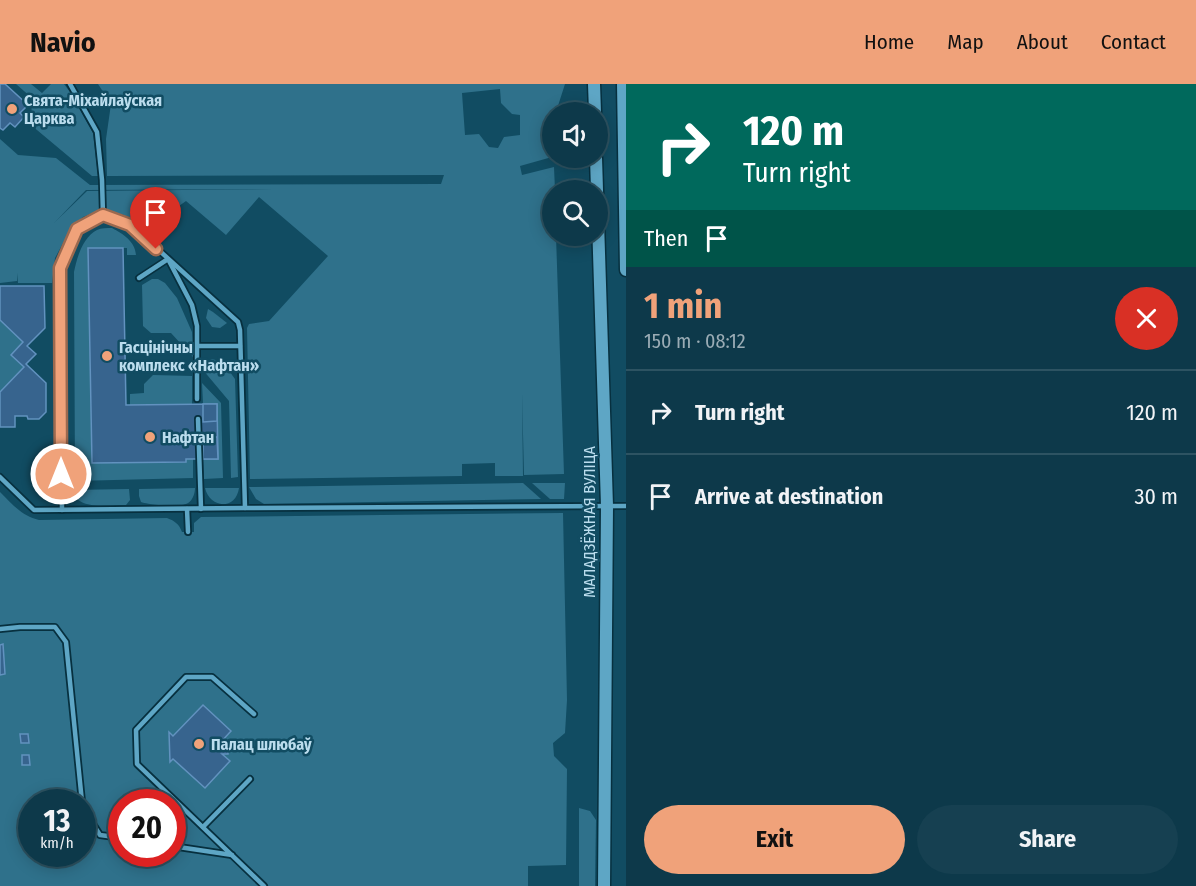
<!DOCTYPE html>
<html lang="en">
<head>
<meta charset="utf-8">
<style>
  :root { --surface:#0d394a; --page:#164051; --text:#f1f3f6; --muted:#9aacb5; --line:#2d5362; --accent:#f0a27a }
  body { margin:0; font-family:"Fira Sans Condensed",sans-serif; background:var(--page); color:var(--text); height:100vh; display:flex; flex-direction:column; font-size:22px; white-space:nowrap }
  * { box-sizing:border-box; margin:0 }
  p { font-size:20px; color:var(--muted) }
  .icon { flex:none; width:33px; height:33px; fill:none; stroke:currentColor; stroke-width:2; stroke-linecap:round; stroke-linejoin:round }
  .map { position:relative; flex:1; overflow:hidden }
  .sheet { display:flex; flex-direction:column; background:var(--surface); width:570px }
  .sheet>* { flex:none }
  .guide { background:#00695c; color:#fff; overflow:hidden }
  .fabs { position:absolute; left:542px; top:18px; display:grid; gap:12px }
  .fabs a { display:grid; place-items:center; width:66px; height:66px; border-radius:50%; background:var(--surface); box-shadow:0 3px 15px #0003,0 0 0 2px var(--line); font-size:30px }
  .speed { position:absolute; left:18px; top:705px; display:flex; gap:12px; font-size:30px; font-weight:700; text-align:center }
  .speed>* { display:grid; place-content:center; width:78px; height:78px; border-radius:50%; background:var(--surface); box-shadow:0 3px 15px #0003,0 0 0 2px var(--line); line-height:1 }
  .speed small { font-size:15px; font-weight:400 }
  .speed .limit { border:9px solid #d22; background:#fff; color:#111 }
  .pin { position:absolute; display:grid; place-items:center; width:51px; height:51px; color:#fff; margin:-62px -26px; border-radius:50% 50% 50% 0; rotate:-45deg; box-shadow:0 0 6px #0007 }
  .pin .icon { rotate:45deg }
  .me { position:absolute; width:66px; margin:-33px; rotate:0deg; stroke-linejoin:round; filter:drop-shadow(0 0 4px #0008) }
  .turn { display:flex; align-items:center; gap:21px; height:126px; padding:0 18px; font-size:27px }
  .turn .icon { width:78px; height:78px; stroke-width:2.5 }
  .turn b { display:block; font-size:42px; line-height:51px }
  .then { display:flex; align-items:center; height:57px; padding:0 18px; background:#0003; gap:12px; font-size:22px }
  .round { display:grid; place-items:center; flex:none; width:63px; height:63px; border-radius:32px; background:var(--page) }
  .summary { display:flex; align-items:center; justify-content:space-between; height:102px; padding:0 18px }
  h1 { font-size:36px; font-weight:700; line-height:45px; color:var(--accent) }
  .action { display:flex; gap:12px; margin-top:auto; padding:12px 18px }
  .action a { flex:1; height:69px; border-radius:36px; background:var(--accent); color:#111; font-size:24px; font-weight:700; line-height:69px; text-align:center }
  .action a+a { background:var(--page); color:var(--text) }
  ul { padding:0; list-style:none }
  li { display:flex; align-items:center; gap:18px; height:84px; padding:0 18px; border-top:2px solid var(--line) }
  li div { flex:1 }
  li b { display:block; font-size:22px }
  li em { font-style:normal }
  header { display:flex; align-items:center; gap:36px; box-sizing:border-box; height:84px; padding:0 30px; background:var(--accent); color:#111 }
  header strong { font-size:28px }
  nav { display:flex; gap:33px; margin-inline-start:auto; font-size:21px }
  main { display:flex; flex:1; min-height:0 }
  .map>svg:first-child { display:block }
  .green { fill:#2f718b; fill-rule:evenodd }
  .building { fill:#37648e; stroke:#6292bf; stroke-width:1.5 }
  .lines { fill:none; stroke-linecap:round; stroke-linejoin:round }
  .service-casing { stroke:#07303f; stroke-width:8 }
  .secondary-casing { stroke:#07303f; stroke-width:15 }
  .service { stroke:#5ea6c5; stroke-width:4.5 }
  .secondary { stroke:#5ea6c5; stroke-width:12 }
  .route-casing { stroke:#9c694f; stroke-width:15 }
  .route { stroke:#f0a27a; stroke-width:10 }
  .poi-dot { fill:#f0a27a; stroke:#114c62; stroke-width:2 }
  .labels { text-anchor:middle; stroke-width:5; stroke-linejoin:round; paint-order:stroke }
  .poi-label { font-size:16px; font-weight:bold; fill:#bde; stroke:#114c62; text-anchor:start }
  .street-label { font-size:16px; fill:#bde; stroke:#114c62 }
</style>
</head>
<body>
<header>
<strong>Navio</strong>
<nav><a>Home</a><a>Map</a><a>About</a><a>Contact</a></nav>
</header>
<main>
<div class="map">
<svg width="626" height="802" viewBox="0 0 626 802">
  <rect width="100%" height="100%" fill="#114c62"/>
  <g class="green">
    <path d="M16 0H31L42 9 51 0H64L70 8 93 49 98 92H92L31 41 32 14Z"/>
    <path d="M98 0H565L556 28H552V73L520 82 522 91 554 83 555 106H552V152H556L564 390 524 391 522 309 523 392H495V379L462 380V392L250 395 247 244 249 240 269 237 328 172 259 113 226 151 186 117 144 147 124 131 102 125 83 133 70 146 55 174 52 199H18L17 189V197L0 199V55L18 71 56 74 90 101 441 100 444 91 107 92 106 55 111 20ZM500 5 501 19 512 30 520 31V51L504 53 498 64 489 63 479 50 465 51 462 9ZM274 105 87 107 54 139 86 106Z"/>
    <path d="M112 144C123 150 135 157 136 171H127V164H88L92 379 185 378 186 375H193V394L75 397 74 188C77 173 83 153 97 146 101 144 107 144 112 144Z"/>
    <path d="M152 195H158L165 199 177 214 192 248 193 273 171 249H151L143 242 142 201Z"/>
    <path d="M208 225 213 228 227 239 220 244 212 243 206 234Z"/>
    <path d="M0 236 23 258 11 271 24 283 0 308Z"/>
    <path d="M212 275C224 278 228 285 235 295L238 393 231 394 229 317 203 286 206 278Z"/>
    <path d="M153 291 192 292V320L130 321V310L144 309V300Z"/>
    <path d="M202 299 221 319 223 394 204 395 203 375 218 374 217 320H203Z"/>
    <path d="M523 399 541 415 264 420 256 415 249 403Z"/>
    <path d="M532 399H565L564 415H550Z"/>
    <path d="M195 404C195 410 192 418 186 420 179 423 148 421 141 418L139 412V405Z"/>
    <path d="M205 404H239C236 426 210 425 205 404Z"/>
    <path d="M129 405 130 416 126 421C108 421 78 427 71 406Z"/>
    <path d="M0 408C12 420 22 432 39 436L167 434C175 437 179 440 182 448H194V439L201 433 563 429 567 616 565 649 553 659 554 672 567 685 566 781 528 782V802H0ZM32 718H82V770H32ZM122 718H172V770H122Z"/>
    <path d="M579 724 590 727 596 736 595 802H579Z"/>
  </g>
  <g class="building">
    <path d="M0 0H5L28 21 20 29 24 33 15 43 10 39 3 46 0 44Z"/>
    <path d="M88 164H123L126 321 217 320 218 375H186V378L92 379Z"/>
    <path d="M0 202H44L45 244 27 262 36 270 26 280 46 299V328L39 335H28L27 332H15V343H0V308L24 283 11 271 23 258 0 236Z"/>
    <path d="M203 320H217V337L203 338Z"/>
    <path d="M203 353H217L218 375H203Z"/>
    <path d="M3 560 5 590 0 591V561Z"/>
    <path d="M203 621 231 647 221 658 228 657V670H222L230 677 205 704 173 675 170 678 169 648 173 652Z"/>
    <path d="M20 650H28L29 659H21Z"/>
    <path d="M22 671H29L30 681H22Z"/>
  </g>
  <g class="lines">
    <defs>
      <g id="service">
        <path d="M70 0 97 48 102 96 103 131"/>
        <path d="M139 194 168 175 192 221 197 242V315"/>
        <path d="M198 262H240"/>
        <path d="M198 335 201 425"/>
        <path d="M0 393 34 426 245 424"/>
        <path d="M187 425 188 448"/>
        <path d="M62 426 60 184 77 145 103 131 130 140 238 238 240 246 245 424 626 422"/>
        <path d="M0 545 20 543H55L66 558 82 718"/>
        <path d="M254 630 212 593H186L136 646 137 680 264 802"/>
        <path d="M82 723 100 751 122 754"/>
        <path d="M203 743 250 695"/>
        <path d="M172 762 232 771"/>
      </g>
      <g id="secondary">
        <path d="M594 0 595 28"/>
        <path d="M623 0 626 186"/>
        <path d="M596 74 607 422 604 802"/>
      </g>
    </defs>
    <use href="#service" class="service-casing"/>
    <use href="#secondary" class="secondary-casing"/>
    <use href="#service" class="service"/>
    <use href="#secondary" class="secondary"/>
  </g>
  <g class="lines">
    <defs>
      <path id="route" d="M61 390 60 184 77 145 103 131 130 141 156 165"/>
    </defs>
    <use href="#route" class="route-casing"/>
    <use href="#route" class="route"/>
  </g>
  <g class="poi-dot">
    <circle cx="12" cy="25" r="6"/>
    <circle cx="107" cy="272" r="6"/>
    <circle cx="150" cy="353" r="6"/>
    <circle cx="199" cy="660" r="6"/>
  </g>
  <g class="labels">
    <g class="poi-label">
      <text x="24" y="22">Свята-Міхайлаўская<tspan x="24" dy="18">Царква</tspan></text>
      <text x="119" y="269">Гасцінічны<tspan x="119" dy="18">комплекс «Нафтан»</tspan></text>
      <text x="162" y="359">Нафтан</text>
      <text x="211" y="666">Палац шлюбаў</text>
    </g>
    <g class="street-label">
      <text transform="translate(589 438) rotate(-90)" y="6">МАЛАДЗЁЖНАЯ ВУЛІЦА</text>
    </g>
  </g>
</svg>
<div class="fabs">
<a><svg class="icon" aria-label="sound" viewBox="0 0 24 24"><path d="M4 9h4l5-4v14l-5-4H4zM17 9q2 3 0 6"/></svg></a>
<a><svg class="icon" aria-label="search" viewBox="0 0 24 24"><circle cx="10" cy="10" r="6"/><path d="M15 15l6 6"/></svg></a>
</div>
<div class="speed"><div>13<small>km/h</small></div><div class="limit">20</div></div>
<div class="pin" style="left:156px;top:165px;background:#d93025"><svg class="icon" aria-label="arrive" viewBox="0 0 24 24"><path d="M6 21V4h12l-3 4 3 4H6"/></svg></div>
<svg class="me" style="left:61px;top:390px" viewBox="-20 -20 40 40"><circle r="17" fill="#f0a27a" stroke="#fff" stroke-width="3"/><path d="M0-11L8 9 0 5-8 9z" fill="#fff"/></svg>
</div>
<section class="sheet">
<div class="guide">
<div class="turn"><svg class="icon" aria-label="right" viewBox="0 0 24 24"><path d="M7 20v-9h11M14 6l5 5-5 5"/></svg><div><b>120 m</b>Turn right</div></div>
<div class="then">Then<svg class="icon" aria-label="arrive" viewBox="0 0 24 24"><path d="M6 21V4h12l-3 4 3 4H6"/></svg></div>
</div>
<div class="summary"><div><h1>1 min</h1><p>150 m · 08:12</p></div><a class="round" style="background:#d93025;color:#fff"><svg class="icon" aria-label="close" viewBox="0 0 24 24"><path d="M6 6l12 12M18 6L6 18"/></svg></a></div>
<ul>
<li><svg class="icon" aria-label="right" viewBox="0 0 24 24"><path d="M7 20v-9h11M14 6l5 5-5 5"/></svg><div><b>Turn right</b></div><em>120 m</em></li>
<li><svg class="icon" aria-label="arrive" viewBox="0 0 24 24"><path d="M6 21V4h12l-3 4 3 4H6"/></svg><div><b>Arrive at destination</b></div><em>30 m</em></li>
</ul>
<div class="action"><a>Exit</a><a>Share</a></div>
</section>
</main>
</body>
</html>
